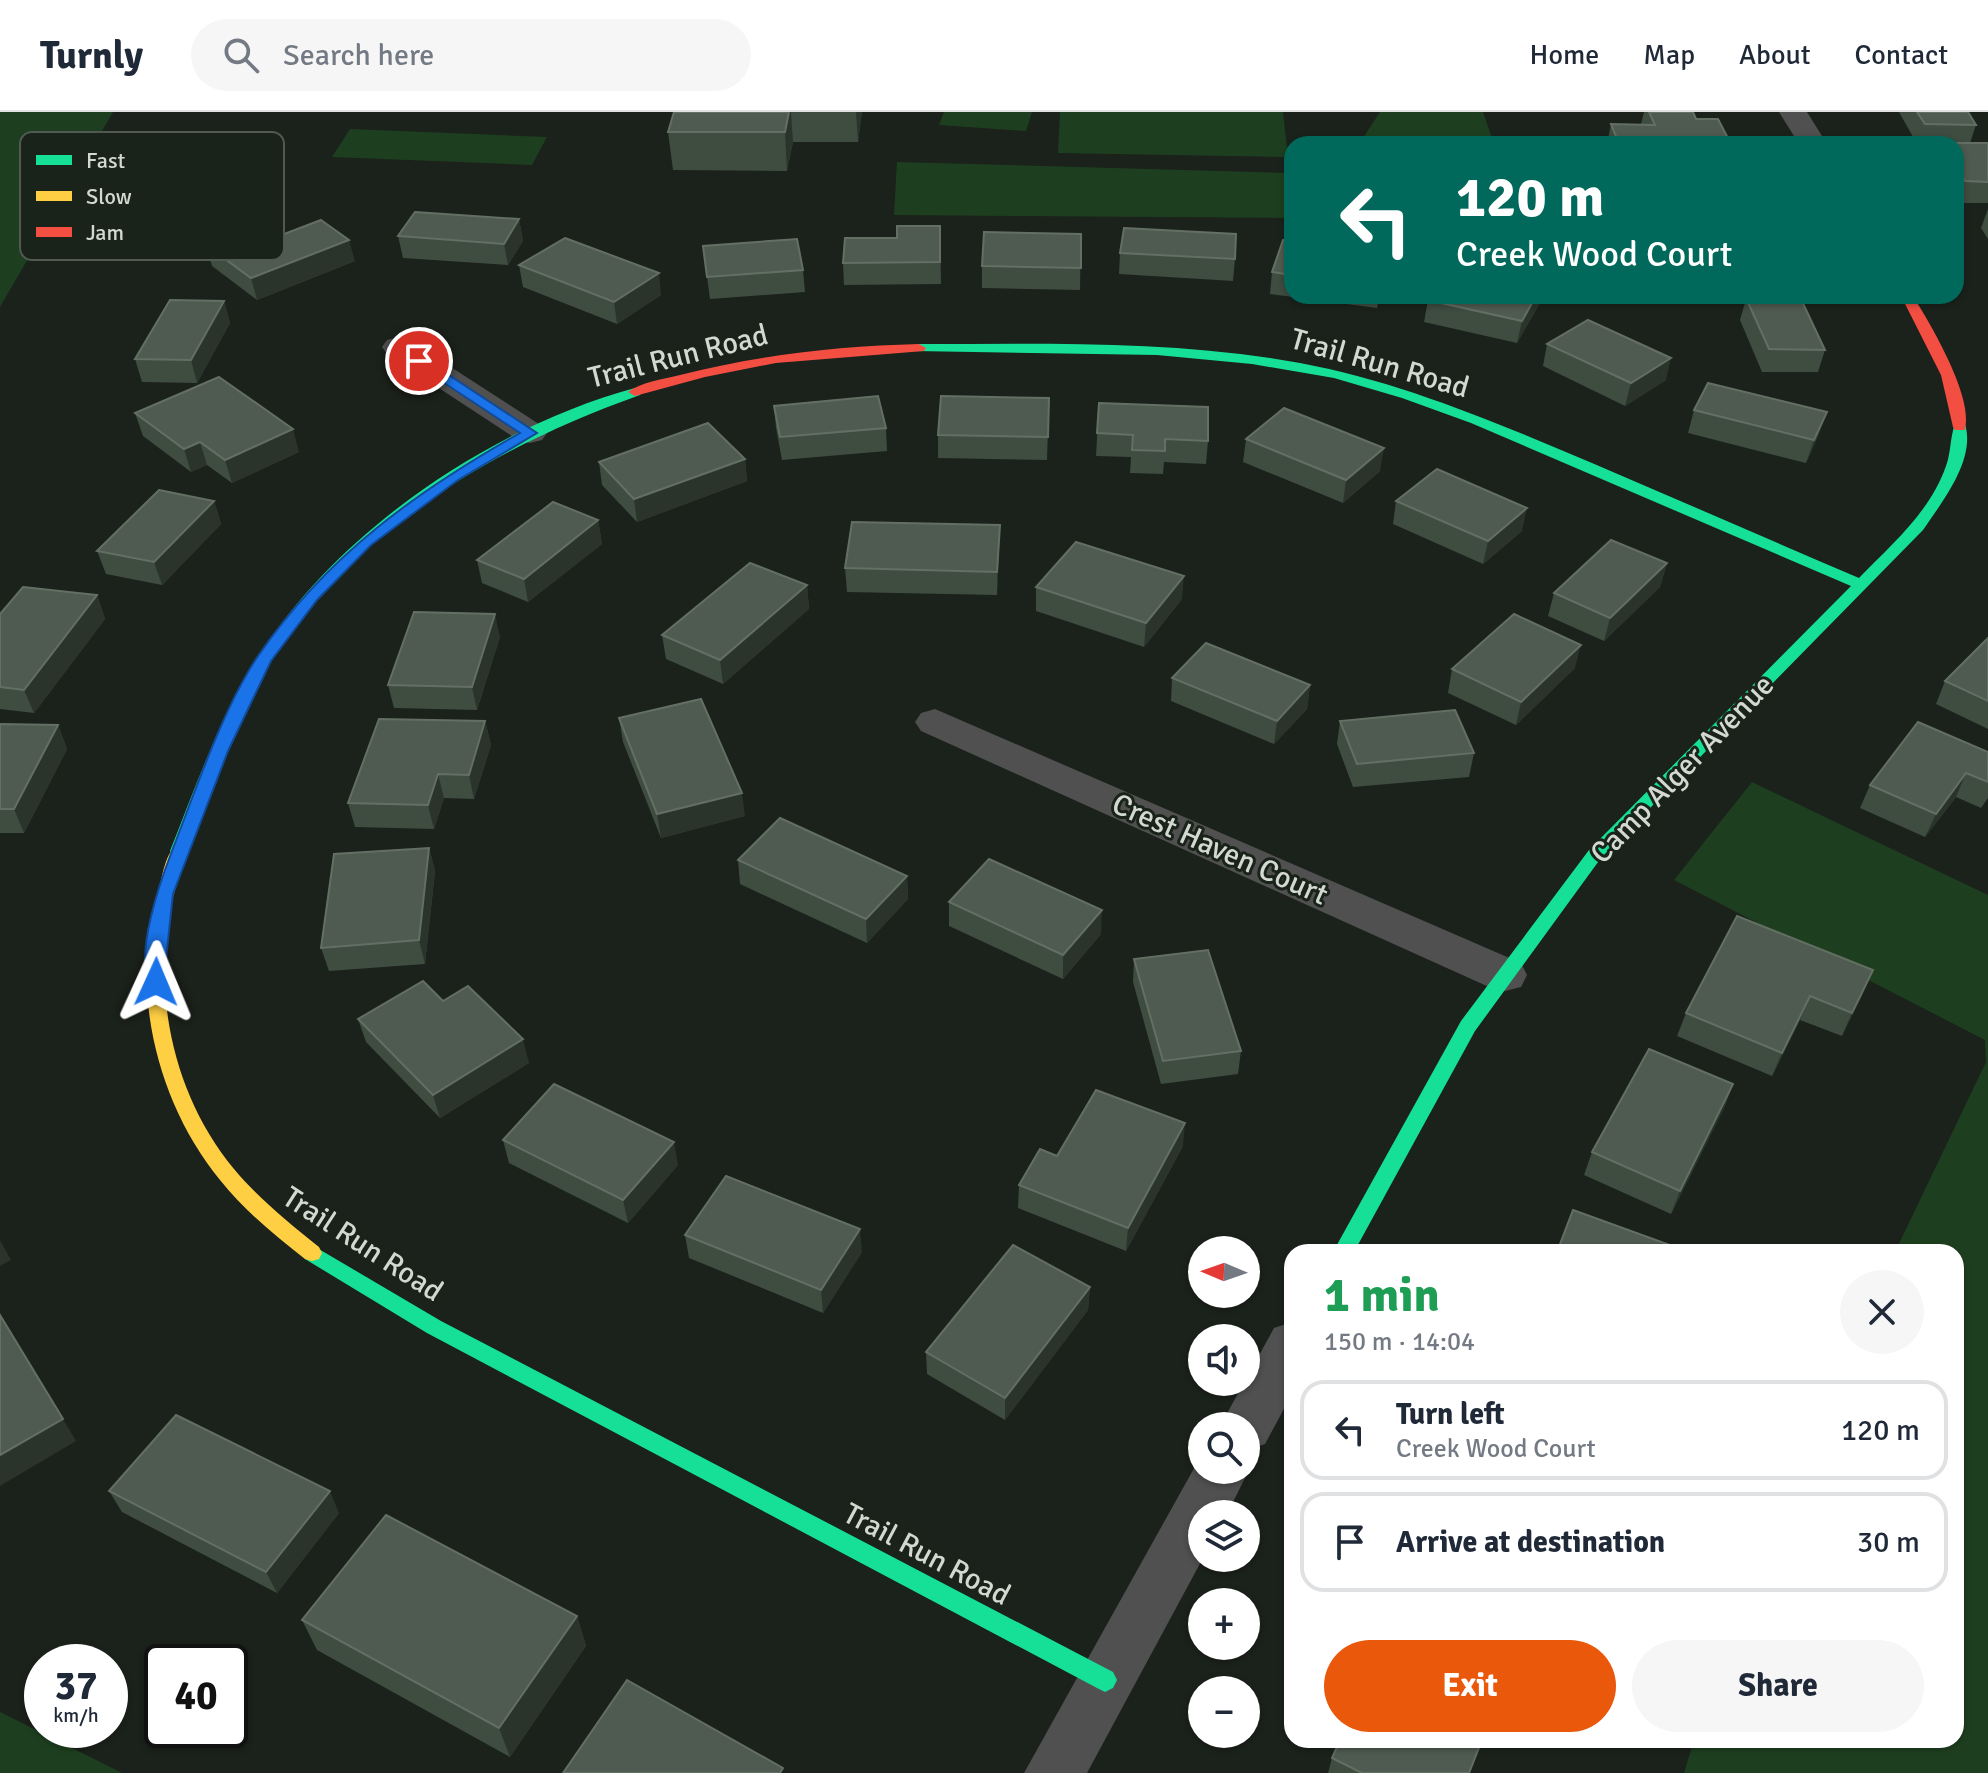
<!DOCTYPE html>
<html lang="en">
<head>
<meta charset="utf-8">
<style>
  :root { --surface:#fff; --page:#f6f6f7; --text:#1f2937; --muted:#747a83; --line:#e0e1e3; --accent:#ea580c }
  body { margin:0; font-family:Signika,sans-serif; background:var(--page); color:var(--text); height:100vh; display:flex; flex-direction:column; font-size:30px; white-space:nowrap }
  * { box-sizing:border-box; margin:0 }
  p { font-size:26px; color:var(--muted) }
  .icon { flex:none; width:44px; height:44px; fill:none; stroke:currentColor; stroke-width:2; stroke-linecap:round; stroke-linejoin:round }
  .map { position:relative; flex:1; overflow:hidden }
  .details { position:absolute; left:1284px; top:1132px; width:680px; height:504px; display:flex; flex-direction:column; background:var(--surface); border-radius:24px; box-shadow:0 2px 6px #0004 }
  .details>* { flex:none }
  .top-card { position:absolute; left:1284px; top:24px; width:680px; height:168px; border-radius:24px; box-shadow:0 2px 6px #0004; background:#00695c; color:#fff; overflow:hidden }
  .needle { width:52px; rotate:272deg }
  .tools { position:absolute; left:1188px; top:1124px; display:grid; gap:16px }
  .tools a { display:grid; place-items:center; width:72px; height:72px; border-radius:50%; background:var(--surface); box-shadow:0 2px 6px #0004; font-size:40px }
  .speed { position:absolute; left:24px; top:1532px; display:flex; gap:16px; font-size:40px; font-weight:700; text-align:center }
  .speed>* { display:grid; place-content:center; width:104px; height:104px; border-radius:50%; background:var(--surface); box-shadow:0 2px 6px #0004; line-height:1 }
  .speed small { font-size:20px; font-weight:400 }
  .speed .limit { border:4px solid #111; border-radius:12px; background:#fff; color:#111 }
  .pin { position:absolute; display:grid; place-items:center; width:68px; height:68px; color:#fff; margin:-34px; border:4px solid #fff; border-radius:50%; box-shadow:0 2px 8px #0007 }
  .me { position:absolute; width:88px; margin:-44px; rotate:1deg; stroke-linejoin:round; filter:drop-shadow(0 0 6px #0008) }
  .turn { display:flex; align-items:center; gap:28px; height:168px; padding:0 40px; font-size:36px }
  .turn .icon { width:104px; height:104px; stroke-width:2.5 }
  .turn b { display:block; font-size:56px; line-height:68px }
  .round { display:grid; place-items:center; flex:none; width:84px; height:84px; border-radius:42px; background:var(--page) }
  .summary { display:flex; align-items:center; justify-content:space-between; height:136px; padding:0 40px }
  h1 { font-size:48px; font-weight:700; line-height:60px; color:#1e9e55 }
  .cta { display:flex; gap:16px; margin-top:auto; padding:16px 40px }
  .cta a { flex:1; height:92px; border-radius:48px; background:var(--accent); color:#fff; font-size:32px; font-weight:700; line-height:92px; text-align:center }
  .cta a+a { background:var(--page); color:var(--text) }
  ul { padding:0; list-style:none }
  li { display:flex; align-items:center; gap:24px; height:100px; margin:0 16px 12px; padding:0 24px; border:4px solid var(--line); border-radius:24px }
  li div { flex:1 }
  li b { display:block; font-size:30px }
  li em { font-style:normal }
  header { display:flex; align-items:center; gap:48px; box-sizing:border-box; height:112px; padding:0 40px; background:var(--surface); border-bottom:2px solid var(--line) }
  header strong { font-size:38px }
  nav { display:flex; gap:44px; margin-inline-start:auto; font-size:28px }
  .search { width:560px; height:72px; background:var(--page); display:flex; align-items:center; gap:20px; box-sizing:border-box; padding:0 28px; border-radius:44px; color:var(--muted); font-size:30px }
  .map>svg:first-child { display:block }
  .green { fill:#1e3f1f }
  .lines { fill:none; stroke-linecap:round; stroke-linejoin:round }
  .street { fill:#505051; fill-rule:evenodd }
  .fast { fill:#16e098; fill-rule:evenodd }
  .slow { fill:#ffcf43; fill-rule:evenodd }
  .jam { fill:#f24e42; fill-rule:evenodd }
  .wall { fill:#3f4c40 }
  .shaded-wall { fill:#2a342b }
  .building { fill:#4f5b50; stroke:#646f64; stroke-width:2 }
  .route { fill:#1a73e8; stroke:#114b97; stroke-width:2 }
  .labels { text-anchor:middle; stroke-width:6; stroke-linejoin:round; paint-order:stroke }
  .street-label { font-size:30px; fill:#d3d9d2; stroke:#192319 }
  .key { fill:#192319; stroke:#515a50; stroke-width:2 }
  .key-label { font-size:22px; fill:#d3d9d2 }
</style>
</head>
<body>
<header>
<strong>Turnly</strong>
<div class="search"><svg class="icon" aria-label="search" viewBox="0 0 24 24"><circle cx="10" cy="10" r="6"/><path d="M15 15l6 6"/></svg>Search here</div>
<nav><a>Home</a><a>Map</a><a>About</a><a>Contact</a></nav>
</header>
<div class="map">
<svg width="1988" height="1661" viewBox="0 0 1988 1661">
  <rect width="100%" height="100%" fill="#1b211b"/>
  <g class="green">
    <path d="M0 0H113L0 195Z"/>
    <path d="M944 0H1032L1026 19 939 13Z"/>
    <path d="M1060 0H1283L1288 45 1058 41Z"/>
    <path d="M1380 0H1483L1494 32H1359Z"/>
    <path d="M350 17 547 25 532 53 332 45Z"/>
    <path d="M897 50 1292 61V106L894 103Z"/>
    <path d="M1752 670 1988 783V1661H1684L1694 1628H1956V1140H1895L1986 950 1985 928 1674 768Z"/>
    <path d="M0 1600 122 1661H0Z"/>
  </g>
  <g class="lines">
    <g class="street">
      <path d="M1779 0H1807L1827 32H1799Z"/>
      <path d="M398 225 409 228 542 314 547 321 542 328 530 331 518 328 387 242 382 235 387 228Z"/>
      <path d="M935 597 1521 851 1527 863 1521 875 1505 879 1489 875 921 619 915 610 921 601Z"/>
      <path d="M1292 1210V1282L1265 1332 1246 1339V1314H1220L1274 1216Z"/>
      <path d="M1202 1342V1358H1246V1351L1249 1358 1227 1402H1202L1203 1446 1087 1661H1024Z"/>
    </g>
    <g class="fast">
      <path d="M919 232C1046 232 1175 228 1300 251 1402 270 1497 311 1592 351 1681 389 1770 428 1859 466 1892 432 1930 400 1946 354 1951 341 1950 325 1955 312H1965C1976 348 1942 390 1923 418L1601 746 1475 919 1354 1140H1333L1461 909 1589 738 1851 474 1471 311 1402 286 1334 266 1252 252 1157 243 914 239 912 236Z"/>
      <path d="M635 276 642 280 640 283C497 334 358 414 274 544 236 604 213 673 188 739L185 743H173L170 739C197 671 221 602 261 541 340 417 494 314 635 276Z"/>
      <path d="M312 1133 441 1209 1113 1560 1117 1568 1113 1576 1105 1580 1097 1576 427 1221 305 1147 302 1141 305 1135Z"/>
    </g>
    <path class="slow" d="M179 733 188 739C182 758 174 778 170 798 153 887 175 986 234 1057 259 1087 289 1111 319 1135L322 1141 319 1147 312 1149 305 1147C274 1123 245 1099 220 1068 157 991 129 877 158 781 162 768 165 737 179 733Z"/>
    <g class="jam">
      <path d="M1901 184H1913C1931 213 1974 285 1965 318H1955L1953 315 1941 263Z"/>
      <path d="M919 232 926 236 924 239 776 251 705 265 635 284 628 280C641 270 664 267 680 263 759 243 838 234 919 232Z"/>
    </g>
  </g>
  <g class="wall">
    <path d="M674 0H862L858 30H793L787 59 673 58 668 20Z"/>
    <path d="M1644 0H1693L1696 7 1731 32H1607L1611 12H1641Z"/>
    <path d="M1899 0H1968L1976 13 1970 31H1988V91H1958L1956 88V32H1917Z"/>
    <path d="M1988 97V127L1981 116Z"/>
    <path d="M519 107 523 129 508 153 403 146 398 124Z"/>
    <path d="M940 114 941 172 844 173 843 151 897 126Z"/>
    <path d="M1081 122 1080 178 982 176V154Z"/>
    <path d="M266 129 355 149 257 188 212 154 206 133Z"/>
    <path d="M1292 129V184H1380L1377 196 1270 182 1272 160Z"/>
    <path d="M703 134 803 158 805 180 710 187Z"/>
    <path d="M1120 141 1235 147 1233 169 1119 162Z"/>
    <path d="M519 153 661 183 617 212 523 175Z"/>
    <path d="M1716 184H1783L1782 186 1825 238 1818 260H1762L1740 208 1746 187 1717 186Z"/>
    <path d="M1428 188 1541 189 1517 231 1424 210Z"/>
    <path d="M224 189 230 211 197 271 142 270 135 247Z"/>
    <path d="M1547 232 1666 268 1625 294 1543 254Z"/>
    <path d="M1049 286 1047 348 938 346V323Z"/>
    <path d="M1099 291 1208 329 1206 352 1164 350 1163 362 1130 361 1131 345 1096 344Z"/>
    <path d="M774 294 886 316 887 339 782 348 776 316Z"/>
    <path d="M1694 298 1819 322 1806 351 1688 321Z"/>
    <path d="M135 301 299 340 232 371 207 353 191 360 143 324Z"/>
    <path d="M1246 327 1380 359 1343 391 1243 350Z"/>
    <path d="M745 347 747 369 637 410 602 373 599 350Z"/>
    <path d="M214 389 221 412 162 473 106 462 97 439Z"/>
    <path d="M1396 389 1522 419 1483 452 1393 412Z"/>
    <path d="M598 408 602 432 528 490 482 471 477 448Z"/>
    <path d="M999 436 997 483 847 480 845 456Z"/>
    <path d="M1667 451 1660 475 1604 529 1548 504 1554 481Z"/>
    <path d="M807 473 809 497 723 572 666 547 662 523Z"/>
    <path d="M1036 475 1182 487 1144 535 1036 499Z"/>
    <path d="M97 483 105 507 34 601 0 597V502Z"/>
    <path d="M500 525 477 598 394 596 388 573Z"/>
    <path d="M1988 526V617L1936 592 1945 569Z"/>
    <path d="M1575 556 1516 613 1448 581 1452 557Z"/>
    <path d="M1172 566 1310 573 1307 597 1274 632 1171 589Z"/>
    <path d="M619 606 745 704 661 726 623 630Z"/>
    <path d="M485 609 491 633 474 687 444 686 434 717 355 715 348 691Z"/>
    <path d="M1340 609 1474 641 1469 665 1353 675 1337 632Z"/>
    <path d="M0 612 58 613 67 637 24 721H0Z"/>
    <path d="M1988 640V686L1981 696 1956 685 1925 725 1860 696 1870 673Z"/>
    <path d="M429 736 435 759 425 852 329 859 321 836Z"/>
    <path d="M738 748 907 764 908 787 867 831 740 772Z"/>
    <path d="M949 790 1101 822 1063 867 949 814Z"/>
    <path d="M1134 847 1241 939 1238 962 1161 972 1133 870Z"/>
    <path d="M1873 858 1842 924 1800 908 1772 964 1677 924 1686 901Z"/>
    <path d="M443 889 529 951 440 1006 366 930 358 907Z"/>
    <path d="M1733 972 1724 996 1671 1102 1584 1063 1592 1040Z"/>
    <path d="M503 1028 678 1053 628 1111 509 1051Z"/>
    <path d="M1183 1034 1126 1139 1018 1096 1019 1073 1057 1044Z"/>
    <path d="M685 1123 862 1140 823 1201 689 1146Z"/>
    <path d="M1090 1175 1088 1198 1005 1308 927 1262 926 1240Z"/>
    <path d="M109 1379 339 1401 277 1481 122 1400Z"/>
    <path d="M577 1504 586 1534 510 1645 317 1538 302 1508Z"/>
    <path d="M1332 1646 1469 1661H1328Z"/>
  </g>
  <g class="shaded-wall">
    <path d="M789 0H791L793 30 787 59 785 20Z"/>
    <path d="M856 0H862L858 30Z"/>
    <path d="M519 107 523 129 508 153 504 132Z"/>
    <path d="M349 128 355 149 257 188 251 166Z"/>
    <path d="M659 161 661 183 617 212 614 190Z"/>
    <path d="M1536 184H1542L1541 189 1517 231 1522 209Z"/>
    <path d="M224 189 230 211 197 271 191 248Z"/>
    <path d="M1671 246 1666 268 1625 294 1631 271Z"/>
    <path d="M1827 300 1819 322 1806 351 1814 328Z"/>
    <path d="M293 317 299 340 232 371 225 348Z"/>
    <path d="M200 330 207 353 191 360 184 337Z"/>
    <path d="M1384 336 1380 359 1343 391 1346 368Z"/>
    <path d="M745 347 747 369 637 410 634 387Z"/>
    <path d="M214 389 221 412 162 473 154 450Z"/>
    <path d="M1527 396 1522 419 1483 452 1488 429Z"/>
    <path d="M598 408 602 432 528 490 524 467Z"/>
    <path d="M1000 413 999 436 997 483V460Z"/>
    <path d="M1667 451 1660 475 1604 529 1610 506Z"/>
    <path d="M1184 464 1182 487 1144 535 1146 511Z"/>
    <path d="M807 473 809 497 723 572 720 548Z"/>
    <path d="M97 483 105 507 34 601 24 578Z"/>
    <path d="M495 502 500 525 477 598 472 575Z"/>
    <path d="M1581 533 1575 556 1516 613 1521 590Z"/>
    <path d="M1310 573 1307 597 1274 632 1277 609Z"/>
    <path d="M485 609 491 633 474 687 469 663Z"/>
    <path d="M58 613 67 637 24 721 14 697Z"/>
    <path d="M1966 661 1956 685 1925 725 1936 702Z"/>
    <path d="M438 662 444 686 434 717 428 693Z"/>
    <path d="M742 681 745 704 661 726 657 702Z"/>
    <path d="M429 736 435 759 425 852 419 828Z"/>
    <path d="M907 764 908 787 867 831 866 807Z"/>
    <path d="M1102 798 1101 822 1063 867V843Z"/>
    <path d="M1873 858 1863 882 1842 924 1852 901Z"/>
    <path d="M1810 884 1800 908 1772 964 1782 941Z"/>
    <path d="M523 927 529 951 440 1006 433 983Z"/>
    <path d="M1733 972 1724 996 1671 1102 1680 1079Z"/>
    <path d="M1185 1011 1183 1034 1126 1139 1128 1116Z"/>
    <path d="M674 1030 678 1053 628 1111 623 1088Z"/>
    <path d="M860 1117 862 1140 823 1201 821 1178Z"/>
    <path d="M0 1128 11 1148 0 1154Z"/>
    <path d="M1090 1175 1088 1198 1005 1308V1286Z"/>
    <path d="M63 1307 76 1329 0 1374V1343Z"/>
    <path d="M330 1379 339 1401 277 1481 266 1460Z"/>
    <path d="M577 1504 586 1534 510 1645 499 1616Z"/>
  </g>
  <g class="building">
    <path d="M674 0H789L785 20H668Z"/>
    <path d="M1649 0H1693L1696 7H1718L1731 32H1619L1611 12 1655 13Z"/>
    <path d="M1917 0H1968L1976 13 1925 12Z"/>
    <path d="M1942 31H1988V70L1965 69 1956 54V32H1943Z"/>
    <path d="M415 100 519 107 504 132 398 124Z"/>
    <path d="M321 108 349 128 251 166 206 133 248 117 266 129Z"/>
    <path d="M897 114H940V150L843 151 845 126H897Z"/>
    <path d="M1124 116 1236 122 1235 147 1120 141Z"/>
    <path d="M984 120 1081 122V156L982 154Z"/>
    <path d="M565 126 659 161 614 190 519 153Z"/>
    <path d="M797 127 803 158 707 165 703 134Z"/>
    <path d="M1283 128 1292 129V163L1272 160Z"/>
    <path d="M1431 184H1536L1522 209 1428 188Z"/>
    <path d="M1746 186 1801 187 1825 238 1769 237Z"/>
    <path d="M170 188 224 189 191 248 135 247Z"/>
    <path d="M1588 208 1671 246 1631 271 1547 232Z"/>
    <path d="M219 265 293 317 225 348 200 330 184 337 135 301Z"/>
    <path d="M1708 271 1827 300 1814 328 1694 298Z"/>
    <path d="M878 284 886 316 780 325 774 294Z"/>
    <path d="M941 284 1049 286 1048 325 938 323Z"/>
    <path d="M1099 291 1208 295V329L1165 327V339L1132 338 1133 323 1097 321Z"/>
    <path d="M1284 296 1384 336 1346 368 1246 327Z"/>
    <path d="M708 311 745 347 634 387 599 350Z"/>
    <path d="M1437 357 1527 396 1488 429 1396 389Z"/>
    <path d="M159 378 214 389 154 450 97 439Z"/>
    <path d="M553 390 598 408 524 467 477 448Z"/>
    <path d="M852 410 1000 413 997 460 845 456Z"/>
    <path d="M1611 428 1667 451 1610 506 1554 481Z"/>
    <path d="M1076 430 1184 464 1146 511 1036 475Z"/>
    <path d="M750 451 807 473 720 548 662 523Z"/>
    <path d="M23 475 97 483 24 578 0 575V502Z"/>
    <path d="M414 500 495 502 472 575 388 573Z"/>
    <path d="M1514 502 1581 533 1521 590 1452 557Z"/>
    <path d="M1988 526V589L1945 569Z"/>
    <path d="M1206 531 1310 573 1277 609 1172 566Z"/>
    <path d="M701 587 742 681 657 702 619 606Z"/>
    <path d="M1455 598 1474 641 1357 652 1340 609Z"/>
    <path d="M379 607 485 609 469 663 438 662 428 693 348 691Z"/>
    <path d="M1918 610 1988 640V670L1966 661 1936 702 1870 673Z"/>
    <path d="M0 612 58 613 14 697H0Z"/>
    <path d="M780 706 907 764 866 807 738 748Z"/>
    <path d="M429 736 419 828 321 836 334 742Z"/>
    <path d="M989 747 1102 798 1063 843 949 790Z"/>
    <path d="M1737 804 1873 858 1852 901 1810 884 1782 941 1686 901Z"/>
    <path d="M1208 838 1241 939 1163 949 1134 847Z"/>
    <path d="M423 869 443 889 468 874 523 927 433 983 358 907Z"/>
    <path d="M1649 937 1733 972 1680 1079 1592 1040Z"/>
    <path d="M554 972 674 1030 623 1088 503 1028Z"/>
    <path d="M1096 978 1185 1011 1128 1116 1019 1073 1040 1037 1057 1044Z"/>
    <path d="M726 1064 860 1117 821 1178 685 1123Z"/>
    <path d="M1573 1098 1681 1137 1680 1140H1557Z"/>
    <path d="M1013 1133 1090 1175 1005 1286 926 1240Z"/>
    <path d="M0 1203 63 1307 0 1343Z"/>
    <path d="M176 1303 330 1379 266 1460 109 1379Z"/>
    <path d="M386 1403 577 1504 499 1616 302 1508Z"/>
    <path d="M627 1568 783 1656 780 1661H563Z"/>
    <path d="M1340 1628H1482L1469 1661H1362L1332 1646Z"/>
  </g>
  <path class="route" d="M414 246H423L537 321 458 368 371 433 317 488 271 549 228 639 173 782 163 875H150C134 843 160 770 172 739 195 680 223 596 258 544 327 443 416 380 520 321L414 251Z"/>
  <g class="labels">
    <g class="street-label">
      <text transform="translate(678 244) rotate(-14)" y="10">Trail Run Road</text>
      <text transform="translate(1380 251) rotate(16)" y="10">Trail Run Road</text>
      <text transform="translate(1682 657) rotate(-46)" y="10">Camp Alger Avenue</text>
      <text transform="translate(1220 737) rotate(24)" y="10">Crest Haven Court</text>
      <text transform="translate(363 1132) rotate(33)" y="10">Trail Run Road</text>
      <text transform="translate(927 1442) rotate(28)" y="10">Trail Run Road</text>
    </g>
  </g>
  <rect x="20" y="20" width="264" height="128" rx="12" class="key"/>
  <rect x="36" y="43" width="36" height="10" fill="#16e098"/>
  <rect x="36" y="79" width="36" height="10" fill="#ffcf43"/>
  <rect x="36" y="115" width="36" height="10" fill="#f24e42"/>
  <g class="key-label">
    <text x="86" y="56">Fast</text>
    <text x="86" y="92">Slow</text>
    <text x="86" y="128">Jam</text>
  </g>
</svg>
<div class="tools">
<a><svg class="needle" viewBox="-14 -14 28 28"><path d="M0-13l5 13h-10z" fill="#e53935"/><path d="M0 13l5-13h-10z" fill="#747a83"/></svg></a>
<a><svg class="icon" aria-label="sound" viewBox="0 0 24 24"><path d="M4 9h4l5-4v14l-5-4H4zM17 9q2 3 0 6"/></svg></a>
<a><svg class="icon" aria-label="search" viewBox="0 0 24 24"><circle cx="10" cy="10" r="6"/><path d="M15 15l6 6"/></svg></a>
<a><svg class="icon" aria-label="layers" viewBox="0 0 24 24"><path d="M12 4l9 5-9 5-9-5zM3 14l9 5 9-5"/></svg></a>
<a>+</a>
<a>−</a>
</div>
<div class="speed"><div>37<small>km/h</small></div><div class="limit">40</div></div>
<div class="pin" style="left:419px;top:249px;background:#d93025"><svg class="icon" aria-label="arrive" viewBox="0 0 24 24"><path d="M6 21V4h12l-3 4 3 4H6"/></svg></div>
<svg class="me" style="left:156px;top:870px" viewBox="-20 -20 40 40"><path d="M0-17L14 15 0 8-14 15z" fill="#1a73e8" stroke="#fff" stroke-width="4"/></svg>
<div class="top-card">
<div class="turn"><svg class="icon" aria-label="left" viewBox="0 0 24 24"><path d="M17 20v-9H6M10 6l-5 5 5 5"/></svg><div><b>120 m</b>Creek Wood Court</div></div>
</div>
<section class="details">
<div class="summary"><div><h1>1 min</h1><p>150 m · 14:04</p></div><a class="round"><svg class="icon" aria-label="close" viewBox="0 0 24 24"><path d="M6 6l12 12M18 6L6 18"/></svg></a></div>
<ul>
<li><svg class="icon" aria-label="left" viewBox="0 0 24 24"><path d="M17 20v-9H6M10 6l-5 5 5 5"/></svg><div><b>Turn left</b><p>Creek Wood Court</p></div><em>120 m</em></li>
<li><svg class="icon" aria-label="arrive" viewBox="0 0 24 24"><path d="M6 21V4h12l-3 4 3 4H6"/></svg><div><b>Arrive at destination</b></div><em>30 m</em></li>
</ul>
<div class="cta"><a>Exit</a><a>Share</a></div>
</section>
</div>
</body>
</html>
